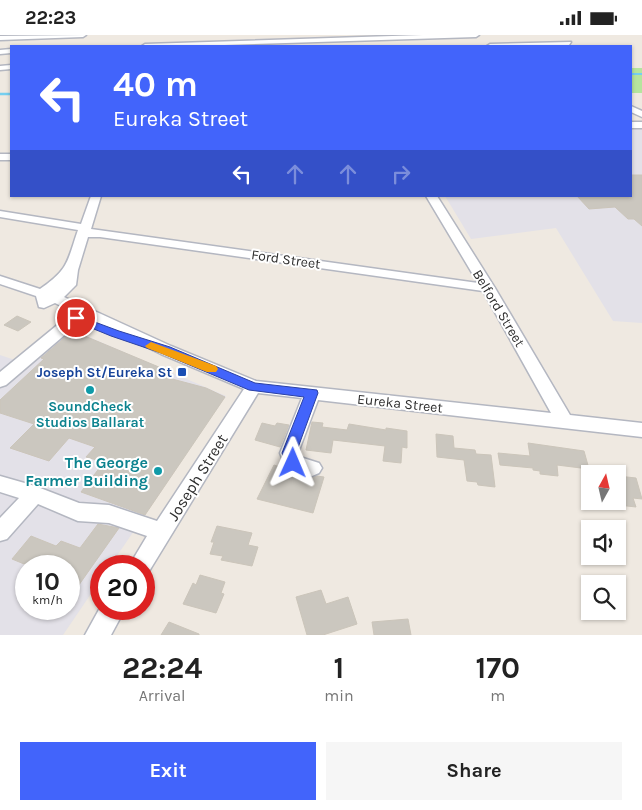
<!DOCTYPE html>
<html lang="en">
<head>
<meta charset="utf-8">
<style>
  :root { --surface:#fff; --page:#f6f6f6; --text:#222; --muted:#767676; --accent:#4264fb }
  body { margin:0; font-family:Karla,sans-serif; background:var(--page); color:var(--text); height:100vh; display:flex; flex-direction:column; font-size:19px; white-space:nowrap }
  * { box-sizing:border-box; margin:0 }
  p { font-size:16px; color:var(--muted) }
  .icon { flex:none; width:28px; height:28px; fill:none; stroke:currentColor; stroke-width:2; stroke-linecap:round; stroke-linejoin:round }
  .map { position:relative; height:600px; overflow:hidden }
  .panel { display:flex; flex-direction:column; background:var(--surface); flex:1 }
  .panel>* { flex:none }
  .guide { position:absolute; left:10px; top:10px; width:622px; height:152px; border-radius:0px; box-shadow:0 1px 4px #0004; background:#4264fb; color:#fff; overflow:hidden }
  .needle { width:32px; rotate:8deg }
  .controls { position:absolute; left:581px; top:430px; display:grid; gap:10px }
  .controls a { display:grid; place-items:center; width:45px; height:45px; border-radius:0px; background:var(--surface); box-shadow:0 1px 4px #0004; font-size:25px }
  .speed { position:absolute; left:15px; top:520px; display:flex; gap:10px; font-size:25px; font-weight:700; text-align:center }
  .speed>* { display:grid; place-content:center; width:65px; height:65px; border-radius:50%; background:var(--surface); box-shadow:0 1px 4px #0004; line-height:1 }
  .speed small { font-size:12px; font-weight:400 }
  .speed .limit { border:8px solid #d22; background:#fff; color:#111 }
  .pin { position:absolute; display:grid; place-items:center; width:42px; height:42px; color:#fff; margin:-21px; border:2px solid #fff; border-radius:50%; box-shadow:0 1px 5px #0007 }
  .me { position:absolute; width:55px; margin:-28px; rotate:1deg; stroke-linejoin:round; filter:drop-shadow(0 0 4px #0008) }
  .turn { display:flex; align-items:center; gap:18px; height:105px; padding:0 20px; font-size:22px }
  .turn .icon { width:65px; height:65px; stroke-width:2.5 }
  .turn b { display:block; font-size:35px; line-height:42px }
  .lanes { display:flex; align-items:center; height:48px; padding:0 20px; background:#0003; justify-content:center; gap:25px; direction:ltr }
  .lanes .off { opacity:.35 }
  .eta { display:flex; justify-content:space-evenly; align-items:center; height:85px; text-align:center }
  .eta b { font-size:30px; font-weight:700; line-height:35px }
  .action { display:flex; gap:10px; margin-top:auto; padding:10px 20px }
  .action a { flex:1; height:58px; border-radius:0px; background:var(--accent); color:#fff; font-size:20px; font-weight:700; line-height:58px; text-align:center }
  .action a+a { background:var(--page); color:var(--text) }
  .status { display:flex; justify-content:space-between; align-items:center; height:35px; padding:0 25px; background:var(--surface); direction:ltr }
  .status svg { height:14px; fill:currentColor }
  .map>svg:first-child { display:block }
  .industrial { fill:#e3e1e8; fill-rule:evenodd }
  .green { fill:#b6e59e }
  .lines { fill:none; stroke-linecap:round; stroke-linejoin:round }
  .stream-far1 { stroke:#75cff0; stroke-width:2 }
  .stream { stroke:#75cff0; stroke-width:2.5 }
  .building { fill:#cbc7bf; stroke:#cbc5ba }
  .minor-casing { stroke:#b4b7c1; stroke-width:3 }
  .minor { fill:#fff; fill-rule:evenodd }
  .route { fill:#4264fb; stroke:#2b41a3 }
  .slow { fill:#f59e0b }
  .transit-dot { fill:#1a4fb4; stroke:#fff; stroke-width:2 }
  .culture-dot { fill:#0f9aa8; stroke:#fff; stroke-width:2 }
  .labels { text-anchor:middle; stroke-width:4; stroke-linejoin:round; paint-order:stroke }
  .street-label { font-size:14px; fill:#2e2e2e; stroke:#fff }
  .transit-label { font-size:14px; font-weight:bold; fill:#164399; stroke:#fff; text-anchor:end }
  .culture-label { font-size:14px; font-weight:bold; fill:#0d838f; stroke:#fff }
  .near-culture-label { font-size:16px; font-weight:bold; fill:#0d838f; stroke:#fff; text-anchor:end }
  .near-street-label { font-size:16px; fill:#2e2e2e; stroke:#fff }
</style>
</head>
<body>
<div class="status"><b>22:23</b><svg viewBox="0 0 49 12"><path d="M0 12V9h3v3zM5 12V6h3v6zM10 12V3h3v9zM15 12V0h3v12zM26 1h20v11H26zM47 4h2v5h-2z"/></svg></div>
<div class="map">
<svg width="642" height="600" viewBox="0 0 642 600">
  <rect width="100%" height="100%" fill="#efe9e1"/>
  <g class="industrial">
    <path d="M642 93V288L613 286 556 193 471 204 445 161H631V94Z"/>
    <path d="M59 289 226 361 110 531H101V544L63 600H0V320L15 325ZM26 531H69V574H26Z"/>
  </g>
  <rect class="green" x="631" y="33" width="11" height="25"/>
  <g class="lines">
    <path class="stream-far1" d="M631 39H642"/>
    <path class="stream" d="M0 59H11"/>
  </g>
  <g class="building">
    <path d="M631 140H642V191L634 184H628L615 172 589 174 577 161H631Z"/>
    <path d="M17 281 31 287 18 296 4 290Z"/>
    <path d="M70 298 87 302 166 335 161 341 206 353 225 362 145 480 81 457 104 427 86 422 95 412 69 403 49 426 10 413 34 389 0 378V365L44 324 41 323Z"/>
    <path d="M312 387 323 388 322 392 347 395 349 389 386 395V393L407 396V413L402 412 401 428 383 426 385 411 333 405 331 418 306 415Z"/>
    <path d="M262 388 275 391 277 388 289 390 280 412 255 405Z"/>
    <path d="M436 399 453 401 454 413 475 415 476 419 491 420 495 452 478 450 477 447 467 446 464 425 437 422Z"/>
    <path d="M528 408 584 416 589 434 557 430 558 441 540 439V436L533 435V433L500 430 498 418 530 421Z"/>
    <path d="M274 430 311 443 317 441 324 442 313 478 257 464Z"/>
    <path d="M618 441 636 443 642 464 633 463 636 472 618 470Z"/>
    <path d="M98 489 119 493 69 564V531H29L12 524 31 501 56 511 61 506 80 513Z"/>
    <path d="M217 491 252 498 248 510 258 512 252 531 221 525 223 521 210 519 214 507H211Z"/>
    <path d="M200 540 225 547 221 558 224 559 216 578 183 569 193 548 196 550Z"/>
    <path d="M321 555 326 569 348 562 357 589 323 600H307L296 562Z"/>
    <path d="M408 584 411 600H374L372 587Z"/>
    <path d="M169 587 199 599V600H161Z"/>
  </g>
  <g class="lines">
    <defs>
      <g id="minor">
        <path d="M86 0 83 2 0 5V1Z"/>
        <path d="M423 0H479L476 2 193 11H142L145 9Z"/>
        <path d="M571 7 569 10 487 11 490 9Z"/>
        <path d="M11 14V18L0 19V15Z"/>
        <path d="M11 30V34L0 35V31Z"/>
        <path d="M631 71 642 76V82L631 77Z"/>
        <rect x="631" y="87" width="11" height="6"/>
        <rect x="0" y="119" width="11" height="6"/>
        <path d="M91 161H101L91 194 478 248 426 161H437L495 253 570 380 642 388V402L318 365 298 418 300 422 319 428 322 433 319 438 312 441 286 433 280 418 302 363 258 358 148 538 144 540V531H129L147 501 109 488 78 486 38 469 7 504 0 506V483L19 463 0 457V441L35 451 79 468 109 470 157 486 244 354 161 319 82 281 83 283 81 286 6 350 0 352V337L61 287 71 280 77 279 55 268 44 273 39 272 36 261 0 249V241L40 254C69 234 67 227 78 195L0 182V176L81 189ZM88 202H100L483 256 551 378 256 346 171 311 64 262 76 250 78 235Z"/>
        <path d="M101 571V574H125L111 600H85Z"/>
      </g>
    </defs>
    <use href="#minor" class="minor-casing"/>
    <use href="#minor" class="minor"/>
  </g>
  <path class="route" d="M76 280 119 296 170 312 255 348 317 355 318 358 296 418 301 428 298 432 293 433 288 432 282 418 304 362 249 355 161 318 111 301 72 285 71 283 72 281Z"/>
  <path class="slow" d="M151 307 216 331 218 334 216 337H207L147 313 145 311Z"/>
  <rect class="transit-dot" x="177" y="332" width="10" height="10" rx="2.5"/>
  <g class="culture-dot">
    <circle cx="90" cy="355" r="5"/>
    <circle cx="158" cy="436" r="5"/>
  </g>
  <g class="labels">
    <g class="street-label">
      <text transform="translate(286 224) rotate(8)" y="5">Ford Street</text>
      <text transform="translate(499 273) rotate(59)" y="5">Belford Street</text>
      <text transform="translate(400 368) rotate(6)" y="5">Eureka Street</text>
    </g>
    <g class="transit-label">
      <text x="172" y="342">Joseph St/Eureka St</text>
    </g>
    <g class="culture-label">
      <text x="90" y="376">SoundCheck<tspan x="90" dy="16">Studios Ballarat</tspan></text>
    </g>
    <g class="near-culture-label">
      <text x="148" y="433">The George<tspan x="148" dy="18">Farmer Building</tspan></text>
    </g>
    <g class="near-street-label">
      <text transform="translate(197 442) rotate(-58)" y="6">Joseph Street</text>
    </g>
  </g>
</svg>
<div class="controls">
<a><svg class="needle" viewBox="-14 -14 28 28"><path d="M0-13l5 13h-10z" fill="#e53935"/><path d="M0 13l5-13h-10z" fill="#767676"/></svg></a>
<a><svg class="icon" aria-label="sound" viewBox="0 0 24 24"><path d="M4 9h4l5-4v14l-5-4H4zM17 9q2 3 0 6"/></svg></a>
<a><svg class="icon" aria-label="search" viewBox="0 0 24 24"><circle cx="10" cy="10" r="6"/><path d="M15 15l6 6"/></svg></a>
</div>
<div class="speed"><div>10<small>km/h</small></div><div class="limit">20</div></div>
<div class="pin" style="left:76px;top:283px;background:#d93025"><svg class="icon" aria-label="arrive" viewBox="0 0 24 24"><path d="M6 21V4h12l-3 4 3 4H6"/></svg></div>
<svg class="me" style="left:293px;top:428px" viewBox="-20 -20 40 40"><path d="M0-17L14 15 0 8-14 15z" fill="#4264fb" stroke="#fff" stroke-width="4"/></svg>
<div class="guide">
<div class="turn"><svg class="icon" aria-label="left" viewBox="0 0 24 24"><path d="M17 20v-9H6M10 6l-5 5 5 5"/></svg><div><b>40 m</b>Eureka Street</div></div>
<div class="lanes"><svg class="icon" aria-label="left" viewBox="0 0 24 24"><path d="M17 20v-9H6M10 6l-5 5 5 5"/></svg><svg class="icon off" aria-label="ahead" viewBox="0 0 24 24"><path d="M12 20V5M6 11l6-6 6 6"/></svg><svg class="icon off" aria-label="ahead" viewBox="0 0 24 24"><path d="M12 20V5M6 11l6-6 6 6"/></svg><svg class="icon off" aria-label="right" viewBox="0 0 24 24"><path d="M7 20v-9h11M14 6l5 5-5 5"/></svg></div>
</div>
</div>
<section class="panel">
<div class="eta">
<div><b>22:24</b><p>Arrival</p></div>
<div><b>1</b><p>min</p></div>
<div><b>170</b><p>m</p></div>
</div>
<div class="action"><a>Exit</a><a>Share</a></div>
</section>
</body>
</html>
